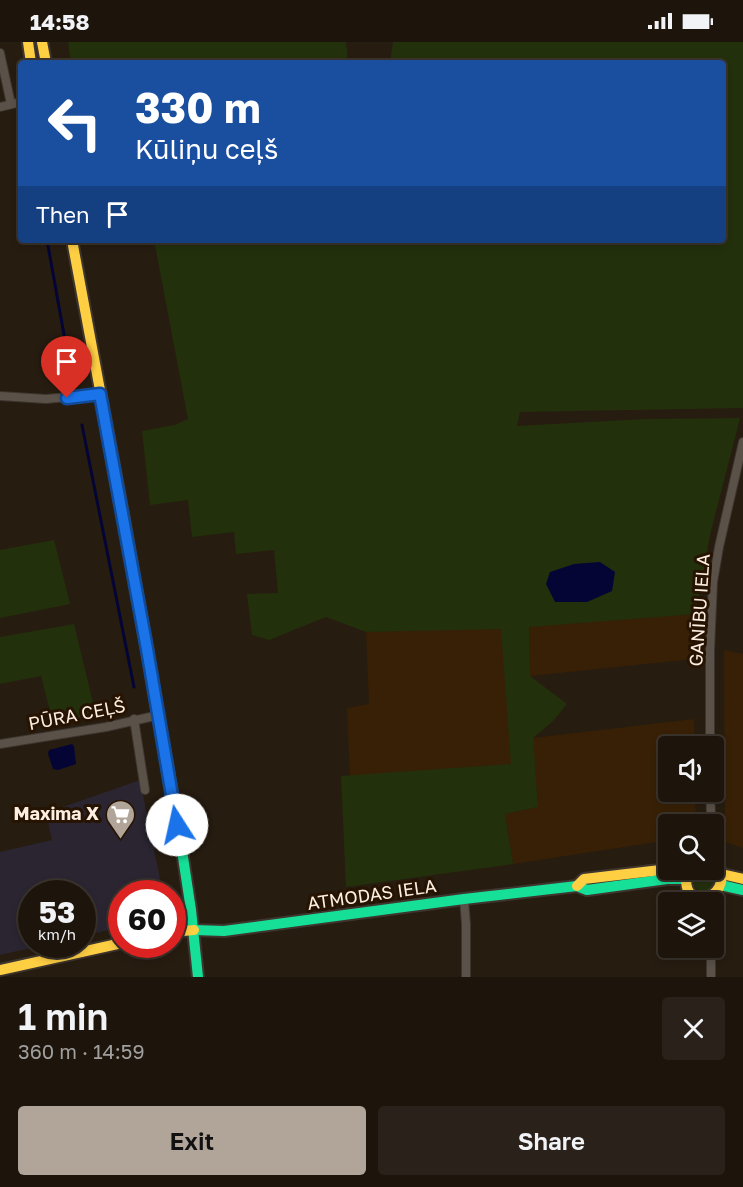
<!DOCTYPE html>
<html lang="en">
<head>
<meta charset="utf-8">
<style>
  :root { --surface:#1d150c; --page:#2a221a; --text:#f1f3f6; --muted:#a09f9d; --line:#3b342d; --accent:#b1a498 }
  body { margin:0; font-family:"Golos Text",sans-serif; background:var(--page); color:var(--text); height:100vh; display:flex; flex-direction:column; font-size:22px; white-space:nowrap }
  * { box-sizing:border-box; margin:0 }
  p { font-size:20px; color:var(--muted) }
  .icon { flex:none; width:33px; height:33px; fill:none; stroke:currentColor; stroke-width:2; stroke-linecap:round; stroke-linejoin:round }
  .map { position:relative; height:935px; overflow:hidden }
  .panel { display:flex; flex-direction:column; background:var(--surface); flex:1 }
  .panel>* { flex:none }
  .hud { position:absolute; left:18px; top:18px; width:708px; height:183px; border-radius:6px; box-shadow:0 3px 9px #0003,0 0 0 2px var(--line); background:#1a4fa0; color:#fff; overflow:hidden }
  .fabs { position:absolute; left:658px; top:694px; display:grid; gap:12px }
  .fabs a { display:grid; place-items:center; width:66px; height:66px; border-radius:6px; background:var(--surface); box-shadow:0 3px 9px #0003,0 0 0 2px var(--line); font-size:30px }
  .speed { position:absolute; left:18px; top:838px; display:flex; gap:12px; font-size:30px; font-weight:700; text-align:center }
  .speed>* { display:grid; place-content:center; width:78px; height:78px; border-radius:50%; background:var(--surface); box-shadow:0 3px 9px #0003,0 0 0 2px var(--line); line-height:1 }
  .speed small { font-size:15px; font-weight:400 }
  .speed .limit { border:9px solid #d22; background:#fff; color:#111 }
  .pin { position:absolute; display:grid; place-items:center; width:51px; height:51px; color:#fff; margin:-62px -26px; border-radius:50% 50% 50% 0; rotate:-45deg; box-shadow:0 0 6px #0007 }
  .pin .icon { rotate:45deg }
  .me { position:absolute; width:66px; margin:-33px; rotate:350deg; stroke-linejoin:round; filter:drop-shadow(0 0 4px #0008) }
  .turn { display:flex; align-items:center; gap:21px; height:126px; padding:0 18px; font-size:27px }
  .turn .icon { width:78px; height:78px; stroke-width:2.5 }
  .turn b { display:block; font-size:42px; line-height:51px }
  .then { display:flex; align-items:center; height:57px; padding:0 18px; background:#0003; gap:12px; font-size:22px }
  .round { display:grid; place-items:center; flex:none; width:63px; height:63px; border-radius:6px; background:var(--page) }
  .head { display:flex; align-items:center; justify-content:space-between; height:102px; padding:0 18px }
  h1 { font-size:36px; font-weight:600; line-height:45px }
  .primary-button { display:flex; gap:12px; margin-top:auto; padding:12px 18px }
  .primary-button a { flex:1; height:69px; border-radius:6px; background:var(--accent); color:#111; font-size:24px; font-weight:600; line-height:69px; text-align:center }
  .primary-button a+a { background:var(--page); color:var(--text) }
  .status { display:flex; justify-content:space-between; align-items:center; height:42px; padding:0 30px; background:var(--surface); direction:ltr }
  .status svg { height:16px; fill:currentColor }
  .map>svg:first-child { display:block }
  .commercial { fill:#2a2531 }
  .built { fill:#372006 }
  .green { fill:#23300c }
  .water { fill:#040535 }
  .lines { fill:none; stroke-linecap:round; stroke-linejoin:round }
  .stream { stroke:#040535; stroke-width:3 }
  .street-casing { stroke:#3e352e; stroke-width:10 }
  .fast-casing { stroke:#3e352e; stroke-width:14 }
  .slow-casing { stroke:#3e352e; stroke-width:14 }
  .street { stroke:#5a5249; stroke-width:8 }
  .fast { stroke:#16e098; stroke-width:10 }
  .slow { stroke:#ffcf43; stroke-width:10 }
  .route-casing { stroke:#114b97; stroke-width:15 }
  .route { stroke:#1a73e8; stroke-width:10 }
  .labels { text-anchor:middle; stroke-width:6; stroke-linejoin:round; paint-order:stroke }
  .street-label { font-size:18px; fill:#fceee1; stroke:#261301 }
  .poi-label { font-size:18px; font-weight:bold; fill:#fceee1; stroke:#261301; text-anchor:end }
</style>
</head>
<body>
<div class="status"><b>14:58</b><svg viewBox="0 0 49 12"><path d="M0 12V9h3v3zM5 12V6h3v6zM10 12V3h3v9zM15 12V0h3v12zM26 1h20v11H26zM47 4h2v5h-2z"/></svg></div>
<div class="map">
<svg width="743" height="935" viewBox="0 0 743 935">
  <rect width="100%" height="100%" fill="#271c10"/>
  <path class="commercial" d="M140 738 163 852H122L121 885 83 894 82 852H32V903H44L0 913V810L52 798 46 771Z"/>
  <g class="built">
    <path d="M696 572 694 617 530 634 529 584Z"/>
    <path d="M502 586 512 722 350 735 347 666 369 662 366 590Z"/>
    <path d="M724 608 743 612V806L725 800Z"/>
    <path d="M694 677 695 705H669V750H695L696 783H669V798L513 822 505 772 538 765 532 696Z"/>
  </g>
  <g class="green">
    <path d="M68 0H346L348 21H71Z"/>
    <path d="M393 0H743V366L520 370 517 384 645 377 740 376 710 493 696 572 529 585 530 634 567 662 553 679 533 696 538 765 505 772 513 822 346 845 341 734 511 722 501 587 366 590 326 575 269 598 252 593 247 552 278 551 274 508 236 512 234 490 192 495 188 458 150 463 142 389 175 383 188 377 154 198H723V21H390Z"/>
    <path d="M54 498 70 562 0 576V508Z"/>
    <path d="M74 582 96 673 53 681 41 634 0 642V595Z"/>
    <path d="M714 827C737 855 676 858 696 828Z"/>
  </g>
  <g class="water">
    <path d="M600 520 615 530 612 549 587 560H555L546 542 550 530 574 522Z"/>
    <path d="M72 702 74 704 76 722 58 728 53 727 48 712 49 708Z"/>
  </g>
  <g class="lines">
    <g class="stream">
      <path d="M47 198 70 326"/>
      <path d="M82 383 134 645"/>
    </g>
    <defs>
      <g id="street">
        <path d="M0 11 11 62"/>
        <path d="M0 65 21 60"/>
        <path d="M0 354 46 357 100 352"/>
        <path d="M134 677 145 748"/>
        <path d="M0 702 106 685 159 673"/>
        <path d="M710 705V608L713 540 719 505 743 400"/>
        <path d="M710 750 711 772 715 783 714 818"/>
        <path d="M464 857 466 882V935"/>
        <path d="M714 863V890"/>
        <path d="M711 935V906"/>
      </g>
      <g id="fast">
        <path d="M124 477 181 802 191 868 198 935"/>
        <path d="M725 844 743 848"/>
        <path d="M194 888 224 889 464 857 577 844 587 848 667 837H685"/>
      </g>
      <g id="slow">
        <path d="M28 0 31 21"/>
        <path d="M42 0 46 21"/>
        <path d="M72 198 124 477"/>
        <path d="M687 828C678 881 743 851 714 818"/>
        <path d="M726 833 743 837"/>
        <path d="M577 844 584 837 669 827"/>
        <path d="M172 890 194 888"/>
        <path d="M0 928 122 901"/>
      </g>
    </defs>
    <use href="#street" class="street-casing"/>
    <use href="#fast" class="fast-casing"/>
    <use href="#slow" class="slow-casing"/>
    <use href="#street" class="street"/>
    <use href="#fast" class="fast"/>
    <use href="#slow" class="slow"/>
  </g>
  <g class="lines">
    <defs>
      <path id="route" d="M67 356 100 352 147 607 177 783"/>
    </defs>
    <use href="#route" class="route-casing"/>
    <use href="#route" class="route"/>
  </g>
  <defs>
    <symbol id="supermarket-pin" viewBox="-11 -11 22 30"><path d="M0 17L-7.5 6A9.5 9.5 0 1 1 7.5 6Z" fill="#b1a498" stroke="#261301"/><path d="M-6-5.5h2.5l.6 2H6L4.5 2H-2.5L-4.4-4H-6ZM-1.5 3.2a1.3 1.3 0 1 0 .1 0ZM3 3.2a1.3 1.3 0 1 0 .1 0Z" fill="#fff"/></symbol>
  </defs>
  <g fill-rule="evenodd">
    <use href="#supermarket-pin" x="104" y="756" width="33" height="45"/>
  </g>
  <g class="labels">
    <g class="street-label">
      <text transform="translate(700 568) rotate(-86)" y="6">GANĪBU IELA</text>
      <text transform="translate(77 673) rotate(-11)" y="6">PŪRA CEĻŠ</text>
      <text transform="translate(372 853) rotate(-8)" y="6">ATMODAS IELA</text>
    </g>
    <g class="poi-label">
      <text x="99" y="778">Maxima X</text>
    </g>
  </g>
</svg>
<div class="fabs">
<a><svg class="icon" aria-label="sound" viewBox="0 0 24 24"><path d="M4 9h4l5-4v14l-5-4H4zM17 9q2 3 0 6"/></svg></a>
<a><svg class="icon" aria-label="search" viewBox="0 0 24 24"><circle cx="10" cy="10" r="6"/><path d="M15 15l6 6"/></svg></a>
<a><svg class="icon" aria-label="layers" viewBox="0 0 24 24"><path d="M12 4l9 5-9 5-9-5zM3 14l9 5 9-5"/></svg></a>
</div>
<div class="speed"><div>53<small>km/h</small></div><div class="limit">60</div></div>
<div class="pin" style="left:67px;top:356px;background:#d93025"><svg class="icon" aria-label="arrive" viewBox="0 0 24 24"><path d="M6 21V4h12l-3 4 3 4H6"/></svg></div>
<svg class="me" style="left:177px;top:783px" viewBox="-20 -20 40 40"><circle r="19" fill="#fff"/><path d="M0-13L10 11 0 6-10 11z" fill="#1a73e8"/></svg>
<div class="hud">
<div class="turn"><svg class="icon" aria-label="left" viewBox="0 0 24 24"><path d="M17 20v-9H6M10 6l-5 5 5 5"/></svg><div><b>330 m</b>Kūliņu ceļš</div></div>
<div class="then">Then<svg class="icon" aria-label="arrive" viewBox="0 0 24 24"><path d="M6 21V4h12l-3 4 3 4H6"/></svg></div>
</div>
</div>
<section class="panel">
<div class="head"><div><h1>1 min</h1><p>360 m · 14:59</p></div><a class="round"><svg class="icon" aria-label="close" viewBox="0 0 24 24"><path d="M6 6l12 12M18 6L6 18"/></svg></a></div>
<div class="primary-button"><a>Exit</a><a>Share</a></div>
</section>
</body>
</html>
